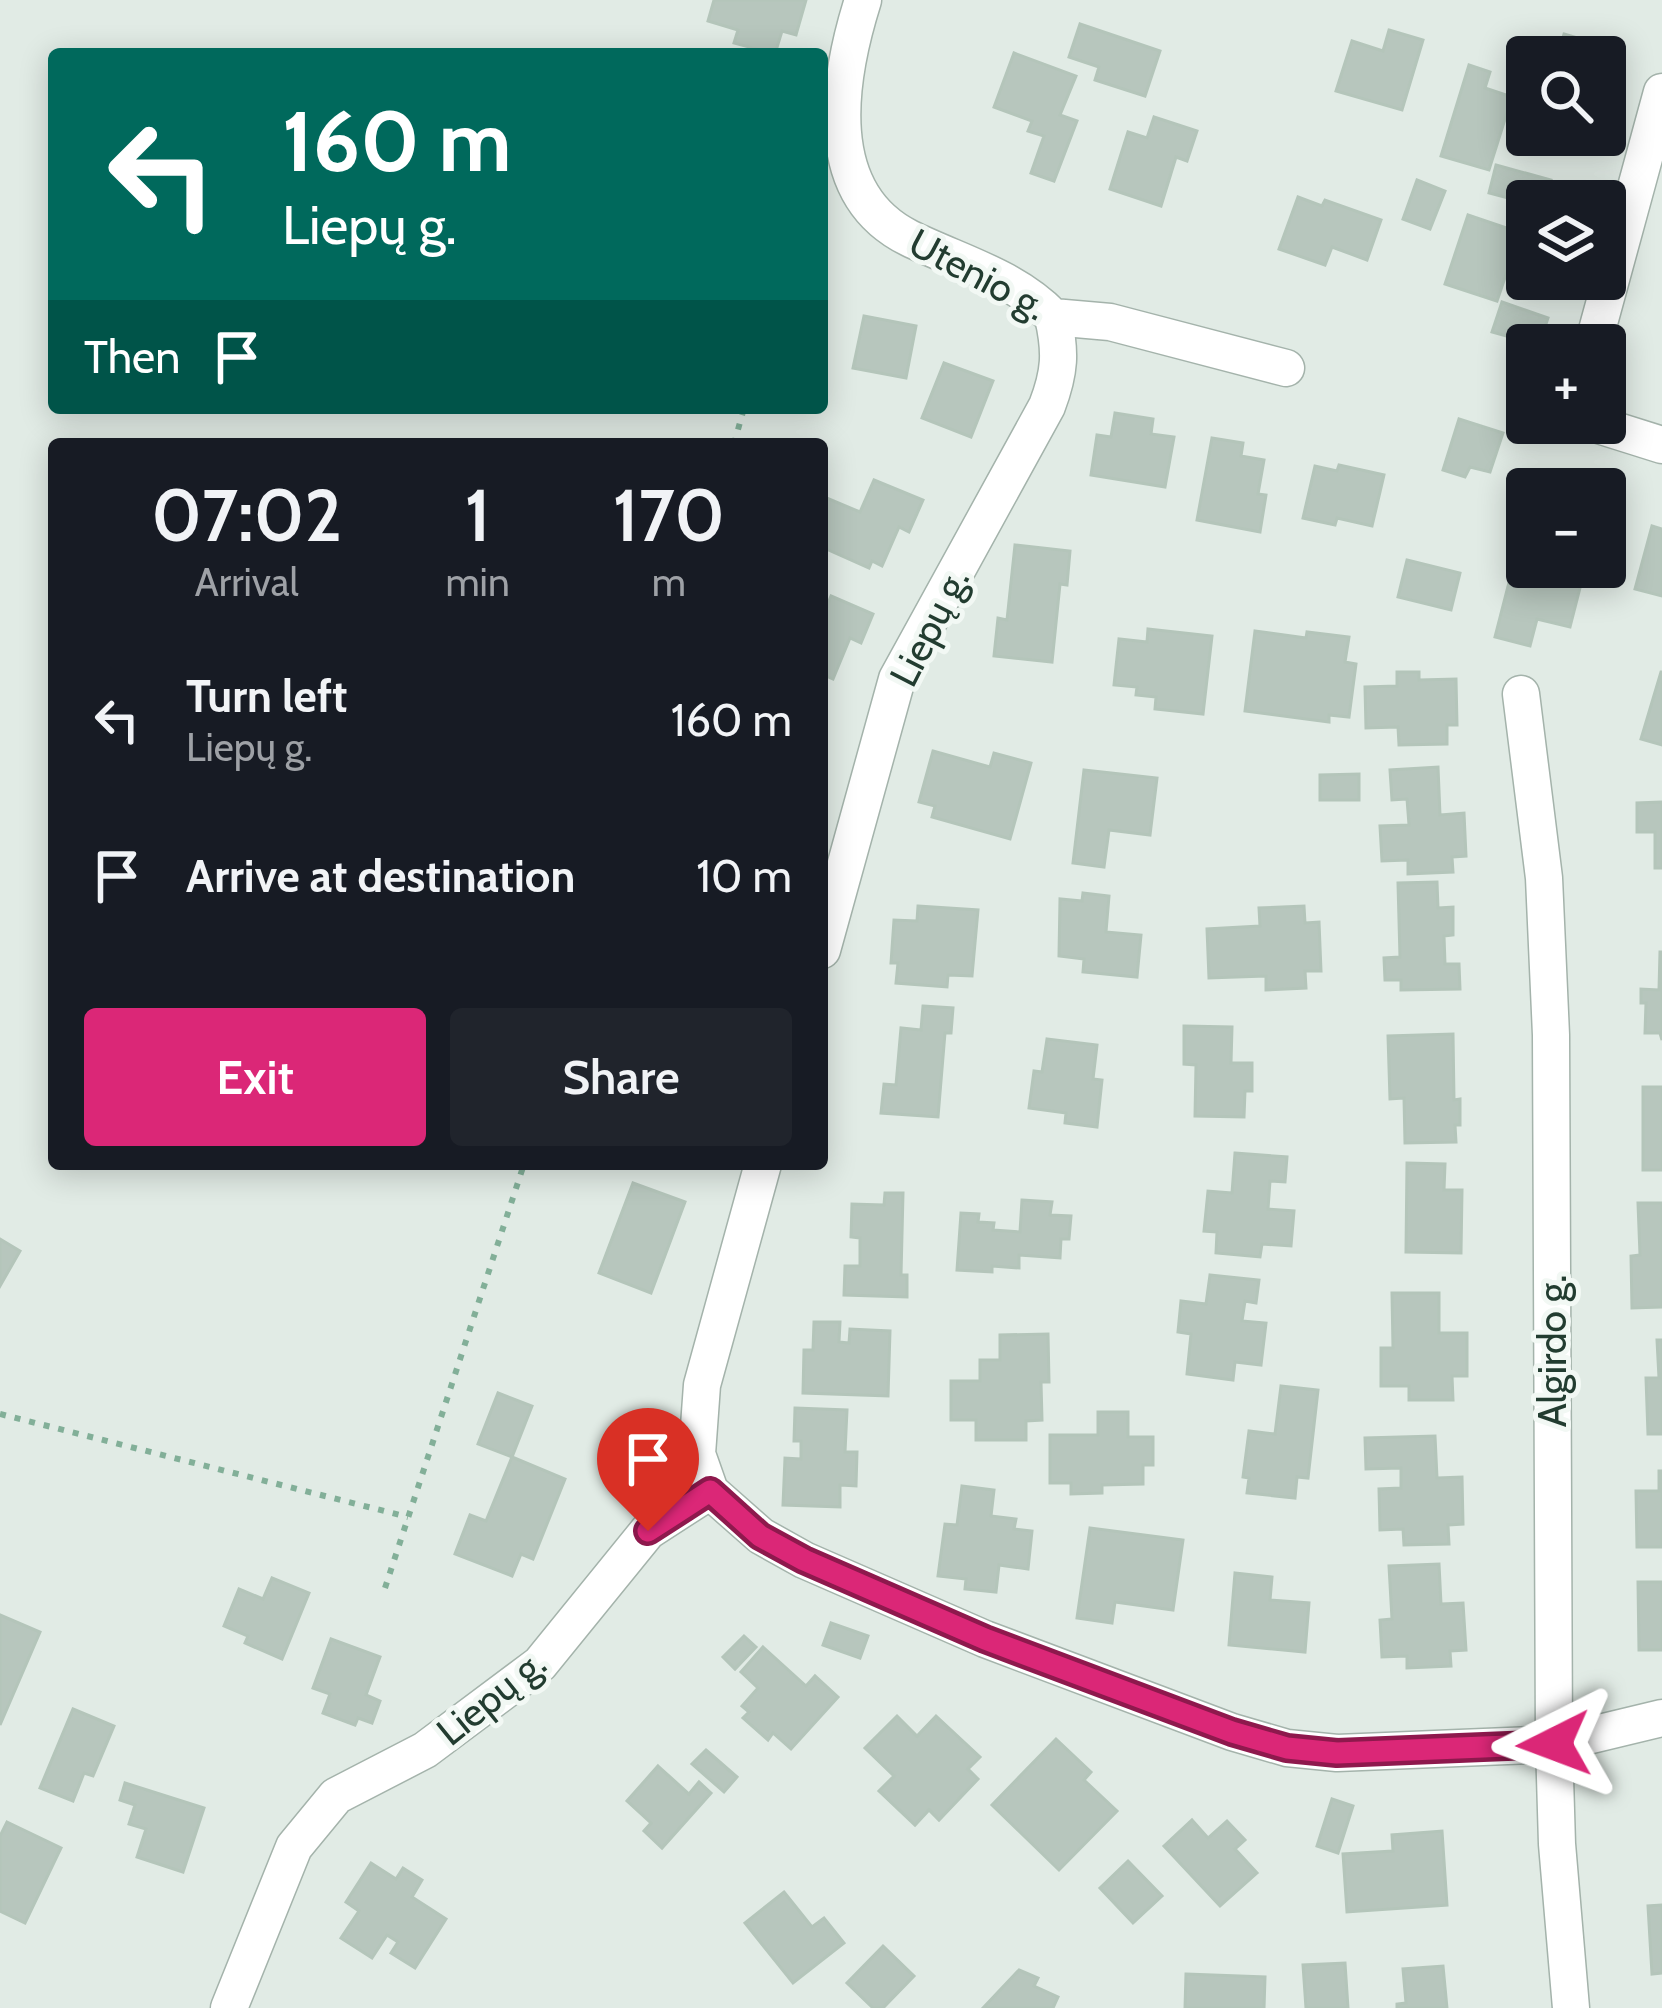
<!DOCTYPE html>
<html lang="en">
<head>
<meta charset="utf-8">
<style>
  :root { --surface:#171b24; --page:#20242c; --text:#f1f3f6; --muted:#9ea1a6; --accent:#db2777 }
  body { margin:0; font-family:Cabin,sans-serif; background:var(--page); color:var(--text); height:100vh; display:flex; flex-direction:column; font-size:45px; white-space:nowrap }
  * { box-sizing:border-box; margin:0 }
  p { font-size:39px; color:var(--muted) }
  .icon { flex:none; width:66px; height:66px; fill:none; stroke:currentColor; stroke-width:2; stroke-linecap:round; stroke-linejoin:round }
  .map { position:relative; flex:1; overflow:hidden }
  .panel { position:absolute; left:48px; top:438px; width:780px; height:732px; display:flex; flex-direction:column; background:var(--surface); border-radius:12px; box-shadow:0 6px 30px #0003 }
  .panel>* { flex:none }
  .banner { position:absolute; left:48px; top:48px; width:780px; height:366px; border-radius:12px; box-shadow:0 6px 30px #0003; background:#00695c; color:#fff; overflow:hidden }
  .tools { position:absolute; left:1506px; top:36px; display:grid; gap:24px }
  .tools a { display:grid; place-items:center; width:120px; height:120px; border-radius:12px; background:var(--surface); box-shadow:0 6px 30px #0003; font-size:60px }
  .pin { position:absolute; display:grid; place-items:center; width:102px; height:102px; color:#fff; margin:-123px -51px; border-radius:50% 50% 50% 0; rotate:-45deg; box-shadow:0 0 12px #0007 }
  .pin .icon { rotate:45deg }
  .me { position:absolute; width:132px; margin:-66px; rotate:267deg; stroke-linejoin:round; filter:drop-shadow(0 0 9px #0008) }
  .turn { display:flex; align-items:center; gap:42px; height:252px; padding:0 36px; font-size:54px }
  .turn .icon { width:156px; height:156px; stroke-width:2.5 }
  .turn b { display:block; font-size:84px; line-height:102px }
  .then { display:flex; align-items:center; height:114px; padding:0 36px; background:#0003; gap:24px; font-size:45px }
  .eta { display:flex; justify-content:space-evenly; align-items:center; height:204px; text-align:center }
  .eta b { font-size:72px; font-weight:600; line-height:84px }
  .primary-button { display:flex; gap:24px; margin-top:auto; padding:24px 36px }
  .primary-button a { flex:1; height:138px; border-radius:12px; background:var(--accent); color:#fff; font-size:48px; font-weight:600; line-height:138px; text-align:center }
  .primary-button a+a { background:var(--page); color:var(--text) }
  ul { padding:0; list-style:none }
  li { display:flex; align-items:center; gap:36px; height:156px; padding:0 36px }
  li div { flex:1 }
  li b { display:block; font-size:45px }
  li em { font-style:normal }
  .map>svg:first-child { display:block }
  .building { fill:#b7c6bd; stroke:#b4c5ba; stroke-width:3 }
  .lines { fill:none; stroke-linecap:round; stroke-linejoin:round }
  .minor-casing { stroke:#a4b3ab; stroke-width:39 }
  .path { stroke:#82af98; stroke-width:6; stroke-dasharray:6 9; stroke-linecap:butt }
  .minor { stroke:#fff; stroke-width:36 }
  .route-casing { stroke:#8e194d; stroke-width:30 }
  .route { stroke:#db2777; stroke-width:21 }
  .labels { text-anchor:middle; stroke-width:10; stroke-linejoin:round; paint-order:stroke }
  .street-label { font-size:39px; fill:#223c30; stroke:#f2f8f4 }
</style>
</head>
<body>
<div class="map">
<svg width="1662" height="2008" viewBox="0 0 1662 2008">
  <rect width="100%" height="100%" fill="#e1ebe5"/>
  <g class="building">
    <path d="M714 0H806L796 35 782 31 775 54 734 43 738 30 708 21Z"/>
    <path d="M1080 24 1160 51 1145 96 1095 80 1099 67 1069 57Z"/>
    <path d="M1389 30 1423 40 1402 110 1336 91 1352 41 1383 51Z"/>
    <path d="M1564 34 1614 49 1605 79V57H1557Z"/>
    <path d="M1014 53 1076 76 1060 115 1077 121 1054 181 1031 173 1044 136 1028 131 1032 121 994 107Z"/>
    <path d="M1469 65 1490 72 1485 88 1512 97 1489 170 1441 156Z"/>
    <path d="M1154 117 1197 131 1187 161 1176 157 1161 206 1110 189 1128 132 1147 138Z"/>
    <path d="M1496 165 1551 180 1545 201 1527 203 1489 193Z"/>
    <path d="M1417 180 1445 191 1430 229 1403 219Z"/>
    <path d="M1298 197 1322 206 1325 200 1381 220 1367 260 1332 247 1325 265 1279 249Z"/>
    <path d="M1468 215 1527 235 1523 261 1512 257 1497 301 1445 284Z"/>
    <path d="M1502 302 1548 318 1539 345 1492 332Z"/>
    <path d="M864 316 916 326 906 378 853 368Z"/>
    <path d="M944 363 993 381 971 437 922 418Z"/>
    <path d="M1115 413 1153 419 1151 434 1174 437 1165 487 1091 475 1097 435 1111 437Z"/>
    <path d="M1459 419 1503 433 1490 472 1470 467 1465 477 1443 470Z"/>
    <path d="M1212 438 1243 443 1241 456 1264 460 1258 494 1266 495 1260 532 1197 520Z"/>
    <path d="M1339 465 1384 475 1372 526 1337 518 1335 525 1303 518 1315 466 1337 471Z"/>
    <path d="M874 480 923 500 909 532 899 527 882 566 872 561 869 568 822 547V496L860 512Z"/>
    <path d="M1652 526 1662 529V596L1635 589Z"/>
    <path d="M1015 545 1070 551 1067 585 1060 584 1052 662 994 656 998 618 1007 620Z"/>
    <path d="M1515 559 1527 562V567H1548L1583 576 1570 627 1537 619 1530 646 1495 637Z"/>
    <path d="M1407 560 1460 573 1451 610 1398 597Z"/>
    <path d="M831 596 873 614 861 643 850 638 833 679 822 674V618Z"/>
    <path d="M1148 629 1212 636 1203 714 1155 709 1156 697 1136 695 1137 687 1114 685 1119 639 1147 642Z"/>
    <path d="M1255 631 1306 638 1307 632 1349 637 1345 662 1356 664 1349 717 1329 715V722L1245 711Z"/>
    <path d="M1397 672H1419V680L1456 679 1457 725H1447V744L1399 745 1398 727 1366 728 1365 687 1397 686Z"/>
    <path d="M1661 672H1662V745L1641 739Z"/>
    <path d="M933 751 990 767 994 753 1031 763 1010 839 932 817 935 806 919 802Z"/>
    <path d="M1438 767 1440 815 1464 813 1466 856 1452 857 1453 872 1408 874V860L1382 861 1380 826 1409 825 1407 799 1392 800 1390 770Z"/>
    <path d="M1084 770 1157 778 1150 835 1109 830 1104 867 1073 863Z"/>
    <path d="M1359 774V800H1320V775Z"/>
    <path d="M1662 802V868H1655V832H1637V803Z"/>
    <path d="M1437 882 1438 908 1453 907V935L1444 936 1445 964H1459L1460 989 1401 990V980H1385L1384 958 1400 957 1398 883Z"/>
    <path d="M1083 893 1109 896 1106 932 1141 935 1137 977 1083 972 1084 959 1059 956 1060 899 1082 901Z"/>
    <path d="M918 906 978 910 972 976 948 975 947 987 896 983 898 963H891L894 920 917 921Z"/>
    <path d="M1304 906 1305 923 1319 922 1321 971H1305L1306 988 1266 990V976L1209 978 1207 929 1260 926 1259 908Z"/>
    <path d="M1660 952H1662V1040L1660 1033H1645L1646 1003H1641V989L1659 990Z"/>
    <path d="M923 1006 953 1008 951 1033H945L938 1117 881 1113 884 1084 896 1085 901 1028 921 1030Z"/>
    <path d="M1184 1026 1232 1027 1231 1063H1252V1091H1245L1244 1117 1195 1116 1196 1065 1184 1064Z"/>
    <path d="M1453 1034 1454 1100 1460 1099V1125H1455L1456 1142 1405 1143 1404 1098 1390 1099 1388 1036Z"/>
    <path d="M1047 1039 1097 1045 1093 1079 1102 1080 1097 1127 1065 1123 1066 1113 1029 1108 1034 1071 1042 1072Z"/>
    <rect x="1643" y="1087" width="19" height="83"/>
    <path d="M1235 1153 1287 1157 1285 1182 1270 1181 1268 1209 1294 1211 1291 1246 1262 1244 1260 1257 1216 1253 1217 1232 1204 1231 1208 1191 1232 1193Z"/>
    <path d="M1407 1163 1445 1164 1444 1190H1462L1461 1253 1406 1252Z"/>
    <path d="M633 1183 685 1202 651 1293 599 1273Z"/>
    <path d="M885 1193H903L901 1275H907V1297L844 1295 845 1266H860V1238L851 1237 852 1204 884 1205Z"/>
    <path d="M1022 1200 1052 1202 1050 1215 1071 1216 1069 1239H1061L1060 1258 1019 1255V1268L992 1266V1272L957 1270 961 1213 979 1214 978 1222 994 1223 993 1230 1020 1232Z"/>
    <path d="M1638 1203H1662V1307L1632 1308 1631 1256 1640 1255Z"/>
    <path d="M0 1239 20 1251 0 1286Z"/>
    <path d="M1210 1275 1259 1280 1256 1303 1245 1301 1242 1321 1266 1323 1261 1365 1235 1362 1233 1380 1187 1374 1191 1334 1178 1332 1181 1301 1206 1304Z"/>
    <path d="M1392 1293H1439V1333H1467V1376H1452L1453 1400H1409V1386H1381V1348H1393Z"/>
    <path d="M814 1322H840L839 1342 849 1343 850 1329 890 1331 888 1396 803 1393 804 1350H813Z"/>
    <path d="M1048 1334 1049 1382H1041L1042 1420 1026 1421V1440H976V1420H951V1381H980V1360H1000V1335Z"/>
    <path d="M1657 1340H1662V1434H1648L1646 1378H1659Z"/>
    <path d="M1281 1386 1318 1390 1308 1478 1297 1477 1295 1498 1247 1493 1249 1478 1243 1477 1249 1431 1275 1434Z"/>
    <path d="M498 1393 532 1406 512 1457 478 1444Z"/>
    <path d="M795 1408 847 1410 845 1452H857L856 1486 840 1485V1507L783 1505 785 1458 801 1459V1441H794Z"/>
    <path d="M1098 1412H1128V1437H1153V1465H1143V1484L1102 1485V1493L1071 1494V1483H1050V1435H1098Z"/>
    <path d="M1435 1436 1437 1478 1462 1477 1463 1524 1448 1525 1449 1544 1404 1545 1403 1529 1380 1530 1379 1489 1401 1488V1468L1366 1469 1365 1438Z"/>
    <path d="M512 1457 565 1479 533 1559 521 1554 512 1576 455 1554 470 1515 486 1521Z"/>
    <path d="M1659 1471H1662V1547H1637L1636 1491H1659Z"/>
    <path d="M962 1486 994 1490 991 1516 1016 1519 1014 1529 1032 1531 1028 1569 999 1565 996 1592 965 1589 966 1579 938 1576 945 1524 957 1525Z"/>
    <path d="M1090 1528 1183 1540 1173 1610 1115 1602 1112 1623 1077 1618Z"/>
    <path d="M1439 1564 1441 1604 1463 1603 1466 1650 1450 1651 1451 1666 1407 1668V1656L1382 1657 1380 1620 1392 1619 1389 1566Z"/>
    <path d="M1235 1573 1272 1577 1270 1600 1309 1603 1305 1652 1229 1645Z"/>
    <path d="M272 1578 309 1593 282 1659 245 1643 248 1636 224 1626 239 1589 263 1599Z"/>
    <path d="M1638 1582H1662V1650H1639Z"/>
    <path d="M0 1615 40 1632 0 1725Z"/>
    <path d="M831 1623 868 1636 860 1658 823 1645Z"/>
    <path d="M744 1636 756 1647 735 1669 723 1657Z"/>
    <path d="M331 1639 380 1657 366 1695 380 1701 372 1723 358 1718 355 1725 323 1713 330 1694 313 1688Z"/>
    <path d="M763 1647 806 1686 815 1676 838 1697 791 1749 773 1733 768 1740 743 1718 749 1712 742 1706 758 1688 741 1672Z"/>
    <path d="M73 1709 114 1726 93 1776 84 1773 73 1801 40 1788Z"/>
    <path d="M897 1716 917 1736 936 1716 980 1757 968 1769 978 1779 939 1820 929 1810 915 1825 879 1791 894 1776 865 1748Z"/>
    <path d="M1056 1739 1091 1772 1084 1780 1117 1811 1059 1870 992 1805Z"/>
    <path d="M706 1750 737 1777 724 1792 692 1764Z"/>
    <path d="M658 1766 689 1794 699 1782 711 1793 662 1848 644 1831 651 1823 627 1801Z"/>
    <path d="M125 1783 204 1808 183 1872 137 1857 146 1829 129 1824 135 1805 120 1800Z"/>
    <path d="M1332 1799 1353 1806 1338 1853 1317 1846Z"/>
    <path d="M1192 1820 1208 1838 1227 1821 1245 1840 1235 1849 1257 1873 1220 1906 1164 1846Z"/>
    <path d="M7 1822 61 1848 25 1923 0 1911V1836Z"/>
    <path d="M1442 1831 1447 1905 1347 1912 1343 1854 1393 1851 1392 1835Z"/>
    <path d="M1128 1861 1162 1896 1133 1923 1100 1888Z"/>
    <path d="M371 1863 396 1879 403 1868 422 1880 412 1897 446 1919 415 1968 391 1953 398 1942 387 1935 372 1958 341 1938 359 1911 346 1902Z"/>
    <path d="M784 1892 812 1927 824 1918 844 1943 793 1983 745 1923Z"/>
    <path d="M1662 1905V1973L1652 1974 1648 1906Z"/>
    <path d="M883 1946 914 1976 883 2008H873L847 1983Z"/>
    <path d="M1345 1963 1348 2008H1306L1303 1965Z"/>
    <path d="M1443 1966 1447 2008H1397V2004L1406 2003 1403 1969Z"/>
    <path d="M1019 1970 1038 1978 1034 1986 1058 1997 1053 2008H983Z"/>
    <path d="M1186 1974 1265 1977 1264 2008H1185Z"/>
  </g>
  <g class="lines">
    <defs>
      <g id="minor">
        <path d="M863 0C838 79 819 193 909 238 960 263 1013 276 1053 317L1110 322 1286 368"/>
        <path d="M1593 345 1662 92"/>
        <path d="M1592 423 1662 445"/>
        <path d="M1521 694 1544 878 1551 1035 1554 1744 1557 1844 1571 2008"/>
        <path d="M822 950 897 679 1047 406C1060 372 1061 352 1053 317"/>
        <path d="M763 1164 702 1385 697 1454 710 1491 761 1536 804 1560 985 1639 1232 1732 1287 1748 1337 1753 1554 1744 1662 1718"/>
        <path d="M229 2008 294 1847 336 1796 425 1750 540 1664 648 1531 710 1491"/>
      </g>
    </defs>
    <use href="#minor" class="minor-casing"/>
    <g class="path">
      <path d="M734 444 744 408"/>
      <path d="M0 1414 408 1517"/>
      <path d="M385 1588 524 1164"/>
    </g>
    <use href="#minor" class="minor"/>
  </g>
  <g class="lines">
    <defs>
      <path id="route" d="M648 1531 710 1491 760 1536 804 1560 985 1639 1232 1732 1287 1748 1337 1753 1554 1744"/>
    </defs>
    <use href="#route" class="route-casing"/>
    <use href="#route" class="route"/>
  </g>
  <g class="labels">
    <g class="street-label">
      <text transform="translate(978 274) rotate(28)" y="14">Utenio g.</text>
      <text transform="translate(929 627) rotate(-63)" y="14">Liepų g.</text>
      <text transform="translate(1552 1351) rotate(-90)" y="14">Algirdo g.</text>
      <text transform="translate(491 1697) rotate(-39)" y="14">Liepų g.</text>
    </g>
  </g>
</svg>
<div class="tools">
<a><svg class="icon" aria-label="search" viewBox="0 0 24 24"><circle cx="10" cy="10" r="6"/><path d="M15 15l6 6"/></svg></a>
<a><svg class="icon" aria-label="layers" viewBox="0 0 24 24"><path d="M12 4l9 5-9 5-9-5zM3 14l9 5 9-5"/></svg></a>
<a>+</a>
<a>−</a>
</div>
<div class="pin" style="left:648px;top:1531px;background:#d93025"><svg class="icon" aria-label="arrive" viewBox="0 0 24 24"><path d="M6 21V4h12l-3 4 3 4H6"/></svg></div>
<svg class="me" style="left:1554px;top:1744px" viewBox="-20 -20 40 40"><path d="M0-17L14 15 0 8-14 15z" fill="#db2777" stroke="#fff" stroke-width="4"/></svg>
<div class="banner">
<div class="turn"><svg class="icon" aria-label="left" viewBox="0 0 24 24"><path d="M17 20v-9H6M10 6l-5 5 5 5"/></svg><div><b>160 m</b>Liepų g.</div></div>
<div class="then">Then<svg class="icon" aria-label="arrive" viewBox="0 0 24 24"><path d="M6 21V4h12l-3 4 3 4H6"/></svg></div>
</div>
<section class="panel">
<div class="eta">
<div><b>07:02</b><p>Arrival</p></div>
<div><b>1</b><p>min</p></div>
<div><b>170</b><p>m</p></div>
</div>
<ul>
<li><svg class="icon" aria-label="left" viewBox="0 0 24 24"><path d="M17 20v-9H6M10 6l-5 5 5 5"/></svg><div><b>Turn left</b><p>Liepų g.</p></div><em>160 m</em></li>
<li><svg class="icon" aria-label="arrive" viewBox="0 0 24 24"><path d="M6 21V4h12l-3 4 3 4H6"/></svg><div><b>Arrive at destination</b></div><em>10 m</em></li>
</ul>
<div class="primary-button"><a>Exit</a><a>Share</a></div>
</section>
</div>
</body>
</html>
